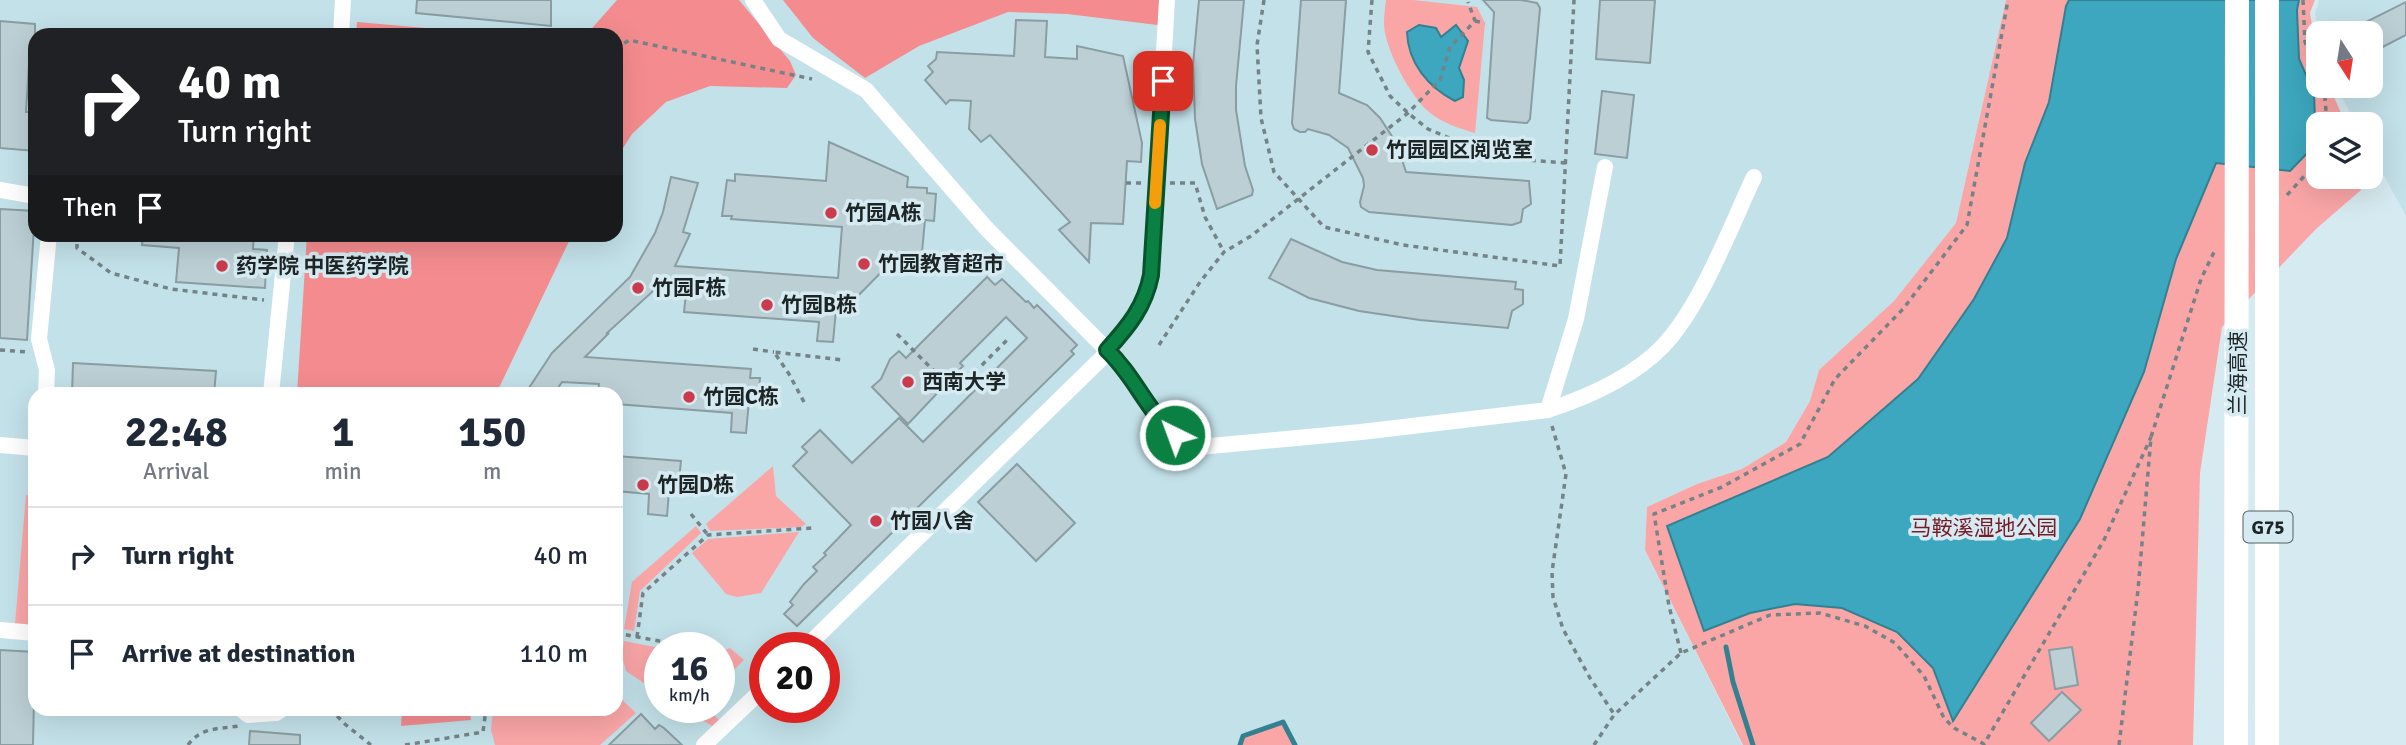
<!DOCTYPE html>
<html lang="en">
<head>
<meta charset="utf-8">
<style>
  :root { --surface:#fff; --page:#f6f6f7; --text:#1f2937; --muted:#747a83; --line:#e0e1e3 }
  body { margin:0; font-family:Signika,"Noto Sans SC",sans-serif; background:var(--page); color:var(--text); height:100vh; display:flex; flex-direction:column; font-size:26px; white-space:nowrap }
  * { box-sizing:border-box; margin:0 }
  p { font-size:23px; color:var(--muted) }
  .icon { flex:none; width:38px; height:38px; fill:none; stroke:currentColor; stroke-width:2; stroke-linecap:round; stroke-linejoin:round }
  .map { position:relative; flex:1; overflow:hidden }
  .drawer { position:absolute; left:28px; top:387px; width:595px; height:329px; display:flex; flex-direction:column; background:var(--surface); border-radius:21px; box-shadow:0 7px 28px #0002 }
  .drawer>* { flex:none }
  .banner { position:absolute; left:28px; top:28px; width:595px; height:214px; border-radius:21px; box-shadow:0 7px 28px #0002; background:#202124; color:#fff; overflow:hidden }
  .needle { width:46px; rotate:168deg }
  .buttons { position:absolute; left:2306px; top:21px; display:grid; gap:14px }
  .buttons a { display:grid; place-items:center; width:77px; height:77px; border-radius:14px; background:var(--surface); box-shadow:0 7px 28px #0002; font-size:35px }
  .speed { position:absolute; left:644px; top:632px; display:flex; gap:14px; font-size:35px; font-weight:700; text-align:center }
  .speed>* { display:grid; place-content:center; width:91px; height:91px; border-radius:50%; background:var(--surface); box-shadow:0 7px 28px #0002; line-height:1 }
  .speed small { font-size:18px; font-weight:400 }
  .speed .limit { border:10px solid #d22; background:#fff; color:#111 }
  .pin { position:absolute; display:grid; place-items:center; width:60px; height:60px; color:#fff; margin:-30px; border-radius:14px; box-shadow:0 4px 10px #0006 }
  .me { position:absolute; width:77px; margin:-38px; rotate:318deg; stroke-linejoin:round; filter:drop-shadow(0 0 5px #0008) }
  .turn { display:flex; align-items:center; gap:24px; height:147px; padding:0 35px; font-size:32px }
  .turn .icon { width:91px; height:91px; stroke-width:2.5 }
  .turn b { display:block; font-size:49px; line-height:60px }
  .then { display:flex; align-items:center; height:66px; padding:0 35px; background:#0003; gap:14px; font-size:26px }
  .eta { display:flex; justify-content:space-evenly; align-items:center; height:119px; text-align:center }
  .eta b { font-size:42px; font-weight:800; line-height:49px }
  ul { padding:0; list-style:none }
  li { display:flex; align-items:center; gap:21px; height:98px; padding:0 35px; border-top:2px solid var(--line) }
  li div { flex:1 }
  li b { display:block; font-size:26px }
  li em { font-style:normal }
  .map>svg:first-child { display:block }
  .built { fill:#c3e1e9; fill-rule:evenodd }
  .green { fill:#faa6a7 }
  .forest { fill:#f48c8f }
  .water { fill:#3ca7be; stroke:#338091; stroke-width:2 }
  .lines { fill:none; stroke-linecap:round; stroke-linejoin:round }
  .stream { stroke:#338091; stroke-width:5 }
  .building { fill:#bbcfd5; stroke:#899da3; stroke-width:2 }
  .path { stroke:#758387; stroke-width:3.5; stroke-dasharray:5 5; stroke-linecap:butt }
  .minor { stroke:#fff; stroke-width:16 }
  .highway { stroke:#fff; stroke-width:24 }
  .route-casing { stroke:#07532c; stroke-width:18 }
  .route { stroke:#0b8043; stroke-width:12 }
  .slow { stroke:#f59e0b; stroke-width:12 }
  .poi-dot { fill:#cb3b4c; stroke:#d6ebf1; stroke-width:2.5 }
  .labels { text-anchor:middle; stroke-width:7; stroke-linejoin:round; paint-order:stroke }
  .shield { fill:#d6ebf1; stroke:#546064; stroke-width:2 }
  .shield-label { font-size:19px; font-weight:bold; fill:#1d2527 }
  .poi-label { font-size:21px; font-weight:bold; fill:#1d2527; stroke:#d6ebf1; text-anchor:start }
  .street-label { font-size:21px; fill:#1d2527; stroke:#d6ebf1 }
  .park-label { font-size:21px; fill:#761b27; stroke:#d6ebf1 }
</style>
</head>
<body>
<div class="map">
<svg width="2406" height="745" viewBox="0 0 2406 745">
  <rect width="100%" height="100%" fill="#d6ebf1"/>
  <g class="built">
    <path d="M0 0H2006L1956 223 1894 301 1819 370 1810 401 1786 442 1742 469 1697 484 1647 507 1645 550 1742 745H1295L1283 722 1243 736 1240 745H0ZM35 35H616V234H35ZM35 394H616V709H35ZM660 648H719V707H660ZM765 648H824V707H765Z"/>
    <path d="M2319 0H2406V216L2371 152V124H2356L2336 86H2371V33H2319V35L2315 14Z"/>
  </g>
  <g class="green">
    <path d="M1386 0H1413L1477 7 1485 23 1475 133C1459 128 1444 124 1430 113 1411 98 1383 46 1384 22 1384 15 1385 7 1386 0Z"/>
    <path d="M2006 0H2315L2310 13 2314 37 2319 44V86H2329L2346 124H2319V177H2358L2361 190 2316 229 2222 327 2200 473 2193 745H1743L1645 550 1647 507 1697 484 1742 469 1786 442 1810 401 1819 370 1894 301 1956 223Z"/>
    <path d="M773 466 776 496 806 524 801 527 710 531 706 524Z"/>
    <path d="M26 495 35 497V626L15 624Z"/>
    <path d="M696 526 701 533 640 591 634 631 624 629 632 582Z"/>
    <path d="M799 532 761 593 737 597 726 594 692 553 708 539Z"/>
    <path d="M624 641 660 648V694L626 671 622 656Z"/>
    <path d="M730 648 744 660 719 684V652Z"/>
    <path d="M616 694 636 713 600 745H495L491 730 493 709H616Z"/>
    <path d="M681 707H706L719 720 712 726Z"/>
    <path d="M1283 722 1295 745H1240L1243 736Z"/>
  </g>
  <g class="forest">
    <path d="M617 0H739L790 61 796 75 787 88 710 86 666 102 632 134 616 159V35H586Z"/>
    <path d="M783 0H1167L1166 26 1067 14 1008 12 919 46 865 78 813 38Z"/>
    <path d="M357 22 506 35H356Z"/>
    <path d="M307 235V234L572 235 496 394H297Z"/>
    <path d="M402 709H469L471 720 401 726Z"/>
  </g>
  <g class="water">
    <path d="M2069 0H2299L2297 10 2299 59 2314 93 2316 144 2290 171 2216 163 2176 259 2144 372 2080 519 1953 721 1933 668 1897 632 1842 608 1795 604 1750 613 1704 631 1667 526 1828 457 1918 379 1974 299 2007 238 2025 163 2049 102 2066 6Z"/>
    <path d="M1419 25 1436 28 1441 37 1456 25 1468 41 1459 68 1464 80 1463 97 1455 101C1428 87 1408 63 1407 32Z"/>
  </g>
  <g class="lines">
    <g class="stream">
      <path d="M1726 647 1733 682 1753 745"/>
      <path d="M1240 745 1243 736 1283 722 1295 745"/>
    </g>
  </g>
  <g class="building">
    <path d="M417 0H551V26L416 13Z"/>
    <path d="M1199 0H1244L1236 86V110L1245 166 1253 190 1252 195 1217 209 1202 164 1195 119 1193 65Z"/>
    <path d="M1301 0H1346L1339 93 1367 105 1380 118 1397 144 1406 172 1529 181 1531 204 1523 209 1521 222 1512 225 1369 212 1361 207 1360 202 1364 186 1363 178 1348 148 1329 135 1308 129 1305 132H1300L1294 129 1292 123Z"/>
    <path d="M1483 0H1521L1537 3 1540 8 1530 119 1527 123 1491 120 1487 118 1494 12Z"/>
    <path d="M1600 0H1655L1650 63 1596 59Z"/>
    <path d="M2406 2V35L2371 53V33H2344Z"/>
    <path d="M1016 20 1047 21 1045 57 1077 59V46L1123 56 1142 143 1141 162 1127 161 1123 224 1091 223 1089 262 1059 230 1070 222 990 135 981 142 969 129 971 101 950 100 946 104 925 80 933 72 928 66 936 59 937 52 1014 56Z"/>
    <path d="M0 21 35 24V65L29 64 26 112H35V151L0 148Z"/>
    <path d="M1602 91 1634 95 1627 158 1595 154Z"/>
    <path d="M829 142 908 177 907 187 927 188V193L936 194 934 221 925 220 922 252 902 251 850 304V311L836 310 833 342 817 341 819 322 684 312 686 293 653 291 606 334 609 333 585 357 751 369 750 378H760L758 402 749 401 746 433 731 432 732 413 616 404V394H598L599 384 562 382 554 394H525L552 353 630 277 655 233 663 212 671 177 698 183 683 232 690 234 675 266 838 278 842 227 731 219 732 216H722L727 180 735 181V174L826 181Z"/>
    <path d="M0 209 35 211 27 340 0 338Z"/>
    <path d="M143 234H254L253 249 267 250 265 288 176 282 179 248 142 245Z"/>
    <path d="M1291 239 1342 262 1377 270 1516 282 1515 289 1523 290V304L1512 311 1508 328 1420 320 1359 311 1309 298 1269 278Z"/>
    <path d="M987 277 995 285 1002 279 1026 302 1028 301 1034 308 1037 305 1077 345 1071 351 1074 354 797 626 784 614 793 605 790 602 804 584 817 571 813 567 826 555 824 553 851 525 793 466 807 452 802 447 820 430 852 463 899 418 923 442 1027 338 1006 317 960 363 963 366 908 424 872 387 881 379 890 359 899 351 906 358Z"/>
    <path d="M73 363 216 371 214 394H72Z"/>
    <path d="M616 456 681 461 679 480 670 479 667 516 648 514 649 494 616 491Z"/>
    <path d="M1017 464 1075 523 1036 561 978 502Z"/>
    <path d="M2072 647 2078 685 2055 689 2049 650Z"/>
    <path d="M0 650 35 652 33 745H0Z"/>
    <path d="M2062 692 2081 710 2049 741 2031 723Z"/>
    <path d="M641 714 655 729 659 725 664 728 682 745H609Z"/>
    <path d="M250 731 300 735V745H249Z"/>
  </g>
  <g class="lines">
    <g class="path">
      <path d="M1264 0 1257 45 1261 118 1274 172 1324 227 1403 245 1560 266 1574 0"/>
      <path d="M1372 0 1368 52 1390 96 1408 113 1428 129 1482 152 1515 159 1566 163"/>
      <path d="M2303 0 2305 42 2319 69"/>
      <path d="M1475 21 1485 23"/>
      <path d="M616 49 629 40 812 79"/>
      <path d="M2324 86 2327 124"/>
      <path d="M1126 183H1141"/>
      <path d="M1170 183H1195L1205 217 1224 252"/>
      <path d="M2287 195 2319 160"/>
      <path d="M77 234V248L111 273 171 289 264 300"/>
      <path d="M897 334 955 392 1010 337"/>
      <path d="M1159 345 1200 282 1224 252 1251 236 1408 113 1440 80 1450 47 1475 21 1468 2"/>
      <path d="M753 349 774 352"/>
      <path d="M0 350 27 352"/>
      <path d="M804 402 789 374 774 352 843 360"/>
      <path d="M1552 426 1566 474 1552 572 1553 597 1563 629 1590 678 1614 714"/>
      <path d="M691 514 708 535"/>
      <path d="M616 633 681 645V648"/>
      <path d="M637 637 643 593 708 535 812 528"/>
      <path d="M1681 653 1669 606 1654 514 1722 487 1800 444 1835 379 1903 309 1967 225 2008 0"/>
      <path d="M330 709 346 725 371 745"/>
      <path d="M188 745C201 727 219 729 239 726"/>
      <path d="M405 745 483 732 486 709"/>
      <path d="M1594 745 1614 715 1681 653 1770 615 1820 613 1865 626 1895 643 1924 676 1944 718 1954 728 1984 744 2104 540 2151 437"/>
      <path d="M2119 745 2138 590 2151 437 2201 279 2215 250"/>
    </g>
    <g class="minor">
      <path d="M753 0 779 39 866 90 986 228 1107 350C1129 327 1145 306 1151 275L1167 0"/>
      <path d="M341 35 343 0"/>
      <path d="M0 190 35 196"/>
      <path d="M1107 350 1120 362 1161 423 1189 448 1361 432 1548 410C1588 397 1633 377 1663 346 1701 306 1730 228 1754 177"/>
      <path d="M46 394 47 370 39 339 49 234"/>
      <path d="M271 394 287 234"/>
      <path d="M1548 410 1576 319 1605 167"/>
      <path d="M0 445 35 448"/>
      <path d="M0 630 35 633"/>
      <path d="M805 648 1109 351"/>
      <path d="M241 709 248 715 276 713 282 709"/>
      <path d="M704 745 765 687"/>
    </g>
    <g class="highway">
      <path d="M2267 0V745"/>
      <path d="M2236 745 2237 0"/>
    </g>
  </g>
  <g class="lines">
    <defs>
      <path id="route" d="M1163 81 1151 275C1145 306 1129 326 1107 350 1134 375 1147 411 1175 435"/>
    </defs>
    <use href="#route" class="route-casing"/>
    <use href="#route" class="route"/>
    <path class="slow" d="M1155 203 1160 125"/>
  </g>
  <g class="poi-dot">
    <circle cx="1372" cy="150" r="7"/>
    <circle cx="831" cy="213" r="7"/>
    <circle cx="864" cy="264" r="7"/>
    <circle cx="222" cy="266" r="7"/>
    <circle cx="638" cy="288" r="7"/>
    <circle cx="767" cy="305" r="7"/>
    <circle cx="908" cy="382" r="7"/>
    <circle cx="689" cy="397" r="7"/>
    <circle cx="643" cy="485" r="7"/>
    <circle cx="876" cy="521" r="7"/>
  </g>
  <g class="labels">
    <rect class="shield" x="2243.5" y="511.5" width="49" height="31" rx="5"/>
    <g class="shield-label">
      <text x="2268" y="534">G75</text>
    </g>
    <g class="poi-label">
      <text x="1386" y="157">竹园园区阅览室</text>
      <text x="845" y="220">竹园A栋</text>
      <text x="878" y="271">竹园教育超市</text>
      <text x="236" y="273">药学院 中医药学院</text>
      <text x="652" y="295">竹园F栋</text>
      <text x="781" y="312">竹园B栋</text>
      <text x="922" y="389">西南大学</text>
      <text x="703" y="404">竹园C栋</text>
      <text x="657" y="492">竹园D栋</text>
      <text x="890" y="528">竹园八舍</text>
    </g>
    <g class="street-label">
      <text transform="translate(2238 373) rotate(-90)" y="7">兰海高速</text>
    </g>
    <g class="park-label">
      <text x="1984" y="535">马鞍溪湿地公园</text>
    </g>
  </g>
</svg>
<div class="buttons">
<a><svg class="needle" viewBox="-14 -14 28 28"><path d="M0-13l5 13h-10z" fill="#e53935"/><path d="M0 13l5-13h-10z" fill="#747a83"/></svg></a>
<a><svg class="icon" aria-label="layers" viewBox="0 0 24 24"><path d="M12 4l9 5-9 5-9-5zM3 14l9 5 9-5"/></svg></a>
</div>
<div class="speed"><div>16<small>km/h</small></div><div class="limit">20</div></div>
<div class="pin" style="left:1163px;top:81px;background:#d93025"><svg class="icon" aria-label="arrive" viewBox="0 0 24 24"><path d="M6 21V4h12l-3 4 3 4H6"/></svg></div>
<svg class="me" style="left:1175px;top:435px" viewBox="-20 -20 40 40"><circle r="17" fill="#0b8043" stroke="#fff" stroke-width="3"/><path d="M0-11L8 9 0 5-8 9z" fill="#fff"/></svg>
<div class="banner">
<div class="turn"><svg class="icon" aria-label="right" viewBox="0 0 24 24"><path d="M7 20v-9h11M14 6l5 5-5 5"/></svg><div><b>40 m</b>Turn right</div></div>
<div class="then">Then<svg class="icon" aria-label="arrive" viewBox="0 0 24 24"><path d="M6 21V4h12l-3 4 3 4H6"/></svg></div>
</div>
<section class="drawer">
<div class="eta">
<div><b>22:48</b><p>Arrival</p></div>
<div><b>1</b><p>min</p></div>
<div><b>150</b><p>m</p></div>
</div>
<ul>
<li><svg class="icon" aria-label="right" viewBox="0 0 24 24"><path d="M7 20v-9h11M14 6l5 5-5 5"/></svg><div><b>Turn right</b></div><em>40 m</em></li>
<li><svg class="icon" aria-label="arrive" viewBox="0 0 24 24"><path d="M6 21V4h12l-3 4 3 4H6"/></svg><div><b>Arrive at destination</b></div><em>110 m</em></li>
</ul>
</section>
</div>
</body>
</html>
